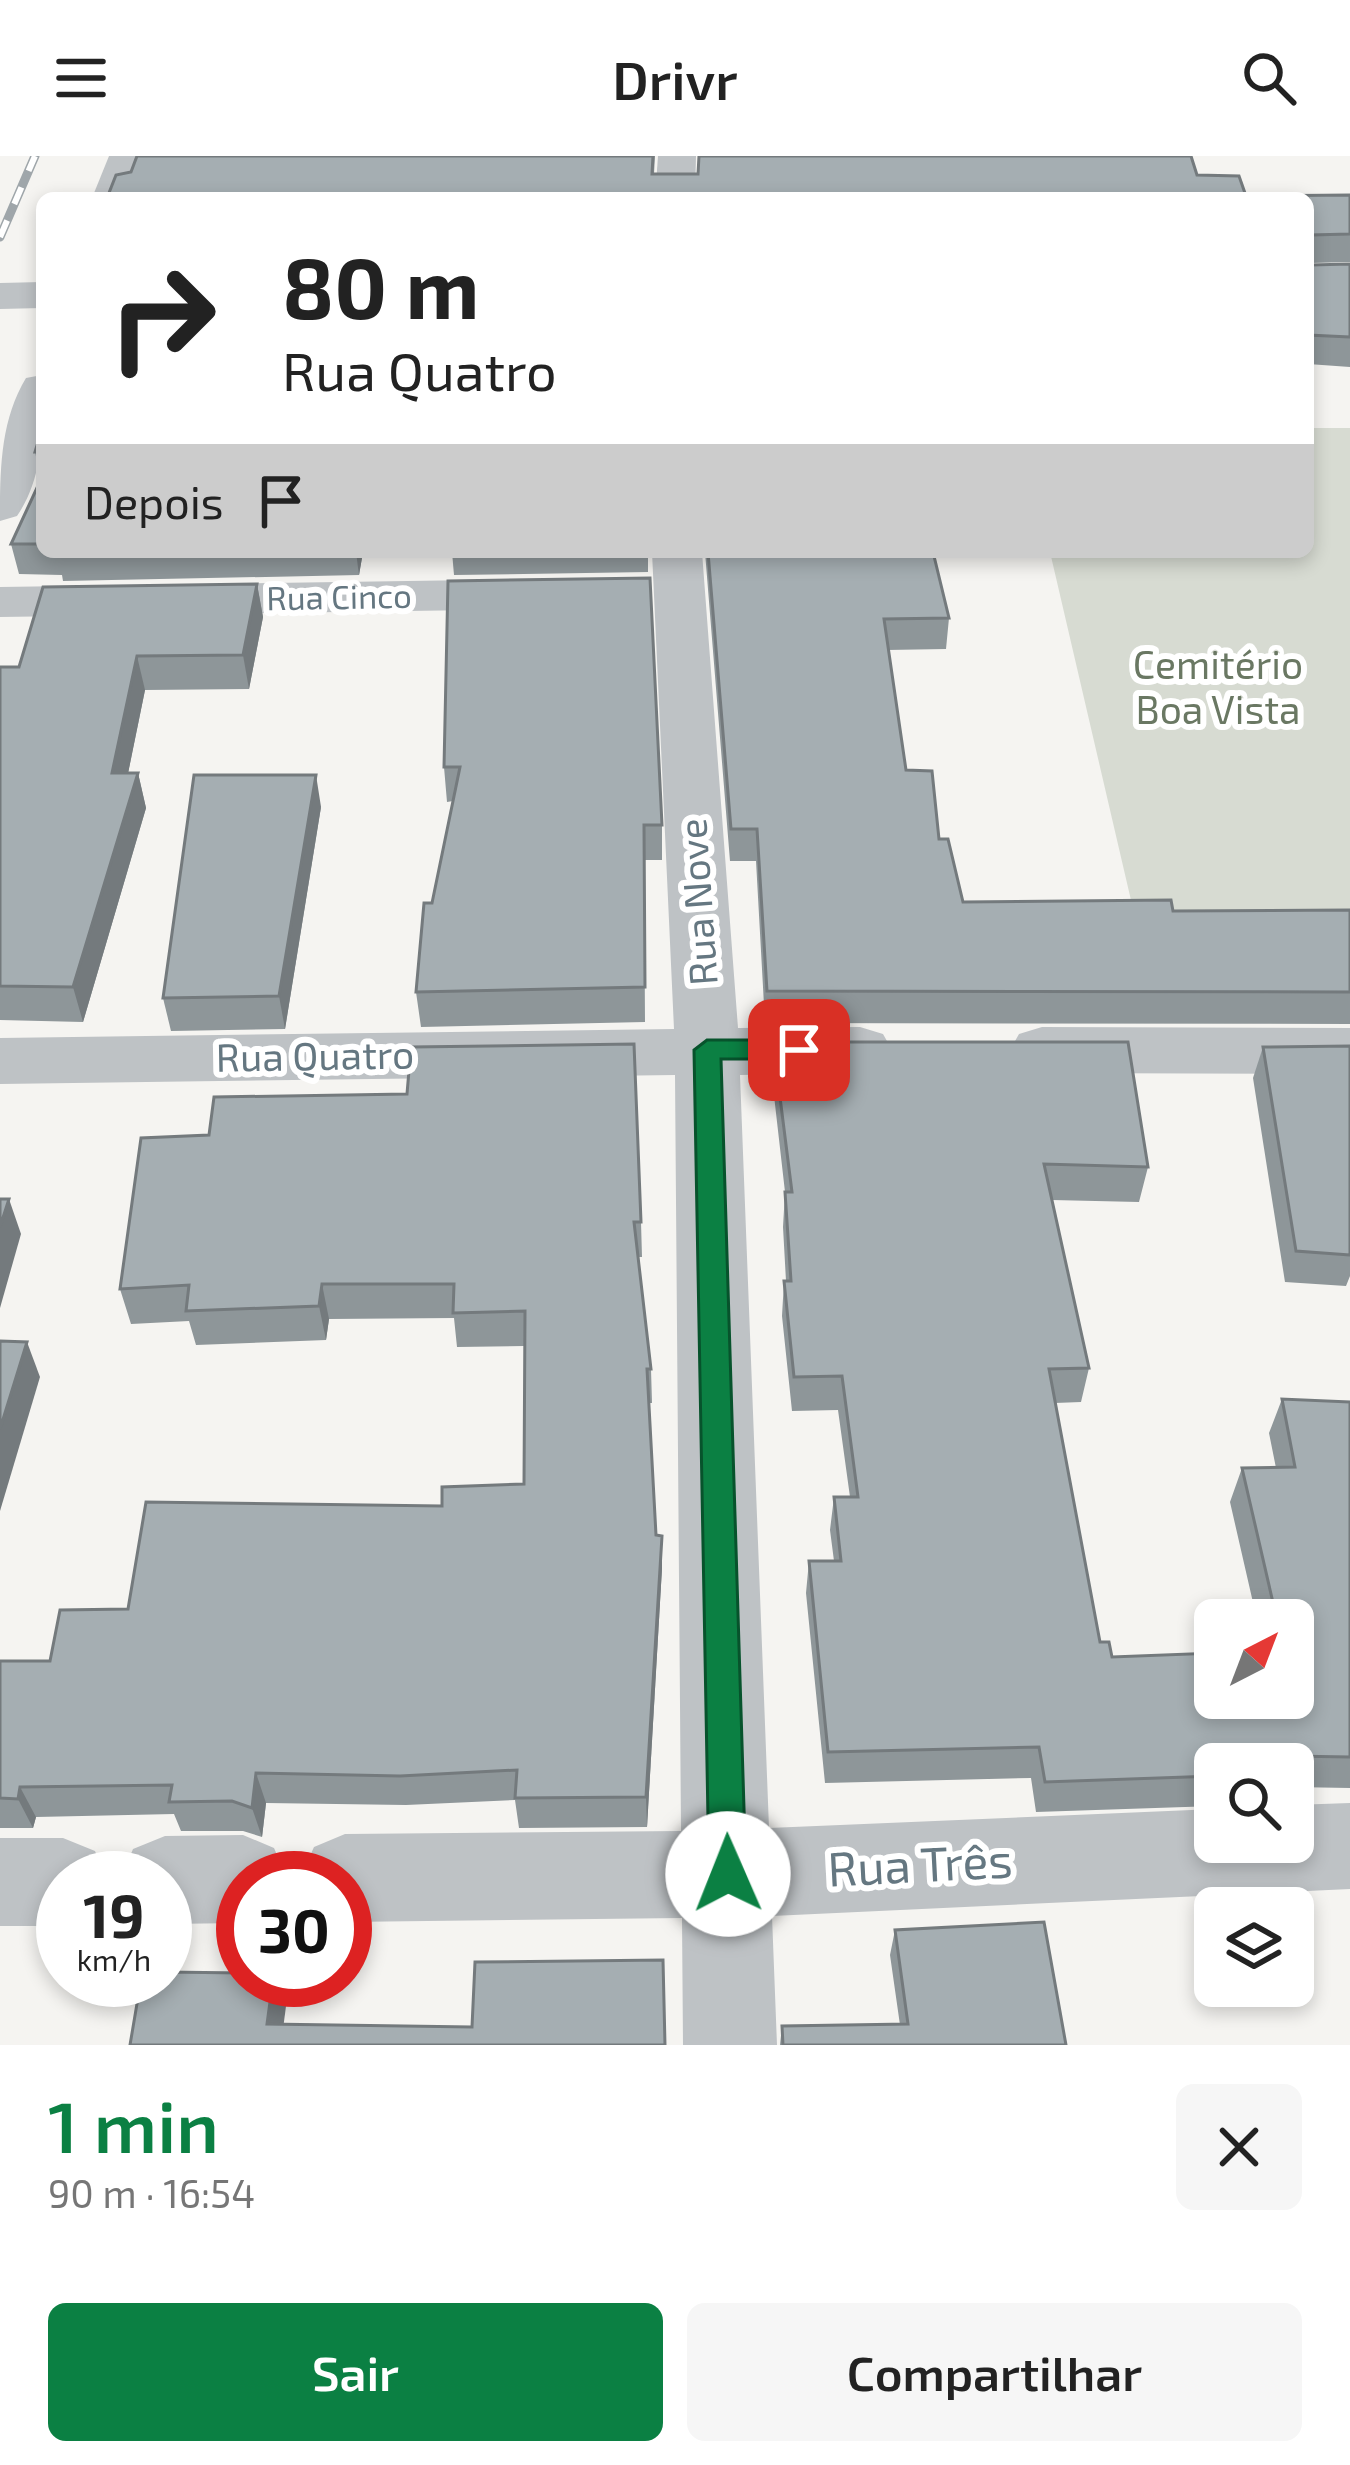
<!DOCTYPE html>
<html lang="pt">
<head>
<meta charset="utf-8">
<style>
  :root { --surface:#fff; --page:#f6f6f6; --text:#222; --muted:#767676; --accent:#0b8043 }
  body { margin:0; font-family:"Exo 2",sans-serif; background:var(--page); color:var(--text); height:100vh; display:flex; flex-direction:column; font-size:45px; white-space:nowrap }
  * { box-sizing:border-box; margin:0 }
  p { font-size:39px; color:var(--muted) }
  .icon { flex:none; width:66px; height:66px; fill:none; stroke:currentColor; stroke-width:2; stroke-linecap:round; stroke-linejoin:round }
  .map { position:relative; height:1889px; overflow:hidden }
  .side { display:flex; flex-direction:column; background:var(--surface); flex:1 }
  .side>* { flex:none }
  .hud { position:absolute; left:36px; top:36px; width:1278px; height:366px; border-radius:18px; box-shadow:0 6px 18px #0003; background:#fff; color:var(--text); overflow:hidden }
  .needle { width:78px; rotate:42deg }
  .controls { position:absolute; left:1194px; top:1443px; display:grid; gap:24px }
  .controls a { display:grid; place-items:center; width:120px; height:120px; border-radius:18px; background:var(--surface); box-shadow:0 6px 18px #0003; font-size:60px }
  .speed { position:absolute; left:36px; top:1695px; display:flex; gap:24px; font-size:60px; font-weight:700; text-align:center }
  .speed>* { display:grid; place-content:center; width:156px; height:156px; border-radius:50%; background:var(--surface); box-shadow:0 6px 18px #0003; line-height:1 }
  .speed small { font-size:30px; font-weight:400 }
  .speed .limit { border:18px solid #d22; background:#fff; color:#111 }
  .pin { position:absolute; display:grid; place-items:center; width:102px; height:102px; color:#fff; margin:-51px; border-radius:24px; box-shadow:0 6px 18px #0006 }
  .me { position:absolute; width:132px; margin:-66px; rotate:359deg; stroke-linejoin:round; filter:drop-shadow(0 0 9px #0008) }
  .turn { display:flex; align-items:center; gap:42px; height:252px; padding:0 48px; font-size:54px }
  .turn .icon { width:156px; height:156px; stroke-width:2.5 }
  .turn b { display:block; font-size:84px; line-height:102px }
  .then { display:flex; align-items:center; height:114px; padding:0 48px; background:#0003; gap:24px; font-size:45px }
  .round { display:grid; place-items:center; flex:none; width:126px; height:126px; border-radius:18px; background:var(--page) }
  .summary { display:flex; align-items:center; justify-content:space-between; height:204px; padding:0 48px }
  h1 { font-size:72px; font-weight:600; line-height:90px; color:var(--accent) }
  .cta { display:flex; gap:24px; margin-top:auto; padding:24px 48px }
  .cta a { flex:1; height:138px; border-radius:18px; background:var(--accent); color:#fff; font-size:48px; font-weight:600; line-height:138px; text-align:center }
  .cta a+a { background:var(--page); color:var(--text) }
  header { display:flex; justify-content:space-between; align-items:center; height:156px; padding:0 48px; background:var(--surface); font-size:54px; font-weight:600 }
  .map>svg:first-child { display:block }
  .green { fill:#d7dbd2 }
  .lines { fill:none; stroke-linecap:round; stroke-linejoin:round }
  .minor { fill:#bec2c5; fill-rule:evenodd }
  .rail-casing { stroke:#9fa6aa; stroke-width:9 }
  .rail { stroke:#fff; stroke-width:6; stroke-dasharray:18; stroke-linecap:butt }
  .wall { fill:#8e9699 }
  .shaded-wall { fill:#747a7d }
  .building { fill:#a5aeb2; stroke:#747a7d; stroke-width:3 }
  .route { fill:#0b8043; stroke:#07532c; stroke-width:3 }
  .labels { text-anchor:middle; stroke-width:12; stroke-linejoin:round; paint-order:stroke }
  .far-street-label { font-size:33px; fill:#657781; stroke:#fff }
  .park-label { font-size:39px; fill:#6a7863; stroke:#fff }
  .street-label { font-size:39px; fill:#657781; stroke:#fff }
  .near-street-label { font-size:48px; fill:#657781; stroke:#fff }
</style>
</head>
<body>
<header><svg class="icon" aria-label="menu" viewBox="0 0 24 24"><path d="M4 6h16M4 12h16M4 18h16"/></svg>Drivr<svg class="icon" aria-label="search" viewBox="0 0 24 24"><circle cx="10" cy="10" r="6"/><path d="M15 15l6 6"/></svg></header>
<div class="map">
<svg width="1350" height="1889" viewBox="0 0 1350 1889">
  <rect width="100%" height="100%" fill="#f5f4f1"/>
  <path class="green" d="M1308 272H1350V771L1137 770 1050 396H1308Z"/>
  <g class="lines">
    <g class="minor">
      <path d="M109 0H147L132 42H92Z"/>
      <path d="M658 0H696L695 42H655Z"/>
      <path d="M42 126V152L0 153V127Z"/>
      <path d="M42 219C42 267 46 318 17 360L0 365C0 315 0 265 26 222Z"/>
      <path d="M652 396H702L738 872 860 871 883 878 892 894 883 910 860 917 740 919 769 1672 1215 1653V1686H1293V1649L1350 1647V1733L772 1760 777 1889H683L682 1762 345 1766V1722H300L314 1691 345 1678 681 1675 675 919 0 928V882L674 873Z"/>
      <path d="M536 423 554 427 561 438 554 449 536 453 0 461V431Z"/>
      <path d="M1042 871 1350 872V918L1042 917 1019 910 1010 894 1019 878Z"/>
      <path d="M243 1679 274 1692 287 1722H243V1767L165 1768V1722H121L133 1693 165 1680Z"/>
      <path d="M0 1682H63L95 1695 106 1722H63V1770H0Z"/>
    </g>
    <defs>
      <path id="rail" d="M0 81 35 0"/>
    </defs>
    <use href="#rail" class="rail-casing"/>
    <use href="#rail" class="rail"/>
  </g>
  <g class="wall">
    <path d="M137 0H655L654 18 1197 19 1246 40 1350 39V106L1311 107V109L1350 108V211L1308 208V42L131 16Z"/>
    <path d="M42 273V396H363L359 419 63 425 62 419 19 418 11 388 41 323 35 296Z"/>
    <path d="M452 396H648V416L454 419Z"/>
    <path d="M705 396H933L949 462 946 493 887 494 906 614 939 683 963 746 1173 755 1350 754V868L765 867 756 705H730Z"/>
    <path d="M448 425 662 669V704H644L645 866 421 871 416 836 453 645 447 646 444 611Z"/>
    <path d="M257 428 263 461 249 533 145 534 128 617H138L146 652 83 866 0 864V511H19Z"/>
    <path d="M321 651 285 873 171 875 163 842Z"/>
    <path d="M773 886 1148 1011 1139 1046 1052 1044 1089 1212 1081 1246 1055 1247 1100 1486 1112 1501 1293 1542V1464H1257L1230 1346 1242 1312H1276L1269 1277 1282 1243 1350 1246V1632L1293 1631V1608H1215V1650L1036 1656 1031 1622 825 1627 806 1437 809 1405H834L830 1374 834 1341H850L838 1254 792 1255 782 1160 784 1125H786L783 1071 785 1036 772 922Z"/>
    <path d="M1350 890V1120L1346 1130 1285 1126 1253 922 1263 891Z"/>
    <path d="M641 1066 642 1101H638L651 1213 652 1247H649L656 1379 662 1380V1412L647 1671 519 1672 515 1644 406 1649 266 1647 262 1681 243 1675H181L174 1658 36 1661 33 1672H0V1505H50L128 1453 442 1350 524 1328V1190L457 1191 454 1162 329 1163 326 1184 196 1189 189 1165 131 1168 120 1133Z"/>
    <path d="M895 1774 1066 1889H780L782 1870 900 1869 890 1799Z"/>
  </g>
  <g class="shaded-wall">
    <path d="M356 396H363L359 419Z"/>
    <path d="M257 428 263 461 249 533 243 499Z"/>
    <path d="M137 500 145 534 121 652 112 617Z"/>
    <path d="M138 617 146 652 83 866 73 831Z"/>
    <path d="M316 619 321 651 285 873 279 840Z"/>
    <path d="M9 1043 21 1078 0 1152V1071Z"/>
    <path d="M322 1128 329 1163 326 1184 319 1150Z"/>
    <path d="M27 1186 40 1221 0 1355V1273Z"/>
    <path d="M662 1380V1412L647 1671 646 1641Z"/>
    <path d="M256 1617 266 1647 262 1681 252 1652Z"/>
    <path d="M20 1631 36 1661 33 1672 18 1643Z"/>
    <path d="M273 1824H276L286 1850 281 1889 267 1868Z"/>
  </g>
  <g class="building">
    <path d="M137 0H653L652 18H698L699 0H1191L1197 19 1239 20 1246 40 1350 39V78L1311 79V109L1350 108V181L1308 179V42H107L116 19 131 16Z"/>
    <path d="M42 273V296H35Z"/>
    <path d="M42 321V388H11Z"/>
    <path d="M708 396H933L949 462 884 463 906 614 932 615 939 683H948L963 746 1171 744 1173 755 1350 754V836L767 835 757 673H731Z"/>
    <path d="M650 422 662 669H644L645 831 416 836 424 747H432L460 611H444L448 425Z"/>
    <path d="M257 428 243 499 137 500 112 617H138L73 831 0 830V511H19L43 431Z"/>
    <path d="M194 619H316L279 840 163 842Z"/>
    <path d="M773 886H1128L1148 1011 1044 1008 1089 1212 1049 1213 1100 1486H1109L1112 1501 1215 1497V1542H1293V1464H1277L1242 1312 1295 1311 1282 1243 1350 1246V1601L1291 1600 1293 1608H1215V1620L1045 1626 1039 1591 828 1596 809 1405H841L834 1341H858L842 1220 794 1221 784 1125H791L785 1036H792Z"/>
    <path d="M634 888 641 1066H634L651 1213H647L656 1379 662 1380 646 1641 515 1642 517 1614 400 1620 256 1617 252 1652 232 1645 169 1646 172 1629 20 1631 18 1643 0 1642V1505H50L60 1454 128 1453 146 1346 442 1350V1331L524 1328 525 1155 453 1157 454 1128H322L319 1150 186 1155 189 1129 120 1133 141 982 209 979 214 941 407 938 411 891Z"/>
    <path d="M1350 890V1099L1296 1095 1263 891Z"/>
    <path d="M0 1043H9L0 1071Z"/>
    <path d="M0 1185 27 1186 0 1273Z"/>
    <path d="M1044 1766 1066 1889H783L782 1870 908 1868 895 1774Z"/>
    <path d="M663 1804 665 1889H130L141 1824H165V1816L243 1817V1824H273L267 1868 472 1871 475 1806Z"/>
  </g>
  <path class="route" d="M707 884H799L813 894 799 903H721L746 1718 741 1731 728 1736 714 1731 709 1718 694 894Z"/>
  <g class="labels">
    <g class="far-street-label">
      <text transform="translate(339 441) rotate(-1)" y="12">Rua Cinco</text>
    </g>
    <g class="park-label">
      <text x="1218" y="523">Cemitério<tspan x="1218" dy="45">Boa Vista</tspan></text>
    </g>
    <g class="street-label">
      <text transform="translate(698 746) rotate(-94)" y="14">Rua Nove</text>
      <text transform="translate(315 900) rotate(-1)" y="14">Rua Quatro</text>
    </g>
    <g class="near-street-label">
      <text transform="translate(920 1709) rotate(-3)" y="17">Rua Três</text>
    </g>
  </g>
</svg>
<div class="controls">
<a><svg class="needle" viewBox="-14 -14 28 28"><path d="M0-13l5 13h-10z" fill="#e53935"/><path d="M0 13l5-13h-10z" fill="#767676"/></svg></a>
<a><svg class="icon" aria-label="search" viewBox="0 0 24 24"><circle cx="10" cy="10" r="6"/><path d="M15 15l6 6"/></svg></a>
<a><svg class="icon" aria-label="layers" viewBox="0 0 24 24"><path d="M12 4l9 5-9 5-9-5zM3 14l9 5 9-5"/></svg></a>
</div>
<div class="speed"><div>19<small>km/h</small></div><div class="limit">30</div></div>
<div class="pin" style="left:799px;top:894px;background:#d93025"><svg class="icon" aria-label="arrive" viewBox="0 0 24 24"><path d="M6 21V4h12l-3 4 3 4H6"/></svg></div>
<svg class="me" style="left:728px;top:1718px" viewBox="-20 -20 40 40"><circle r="19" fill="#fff"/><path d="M0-13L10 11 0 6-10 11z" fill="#0b8043"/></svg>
<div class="hud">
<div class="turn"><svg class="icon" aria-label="right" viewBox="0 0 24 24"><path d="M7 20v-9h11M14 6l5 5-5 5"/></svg><div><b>80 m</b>Rua Quatro</div></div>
<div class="then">Depois<svg class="icon" aria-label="arrive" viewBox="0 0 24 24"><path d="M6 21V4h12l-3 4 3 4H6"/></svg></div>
</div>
</div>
<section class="side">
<div class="summary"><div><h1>1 min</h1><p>90 m · 16:54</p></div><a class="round"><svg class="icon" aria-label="close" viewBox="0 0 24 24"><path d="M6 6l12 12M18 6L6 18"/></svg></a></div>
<div class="cta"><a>Sair</a><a>Compartilhar</a></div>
</section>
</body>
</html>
